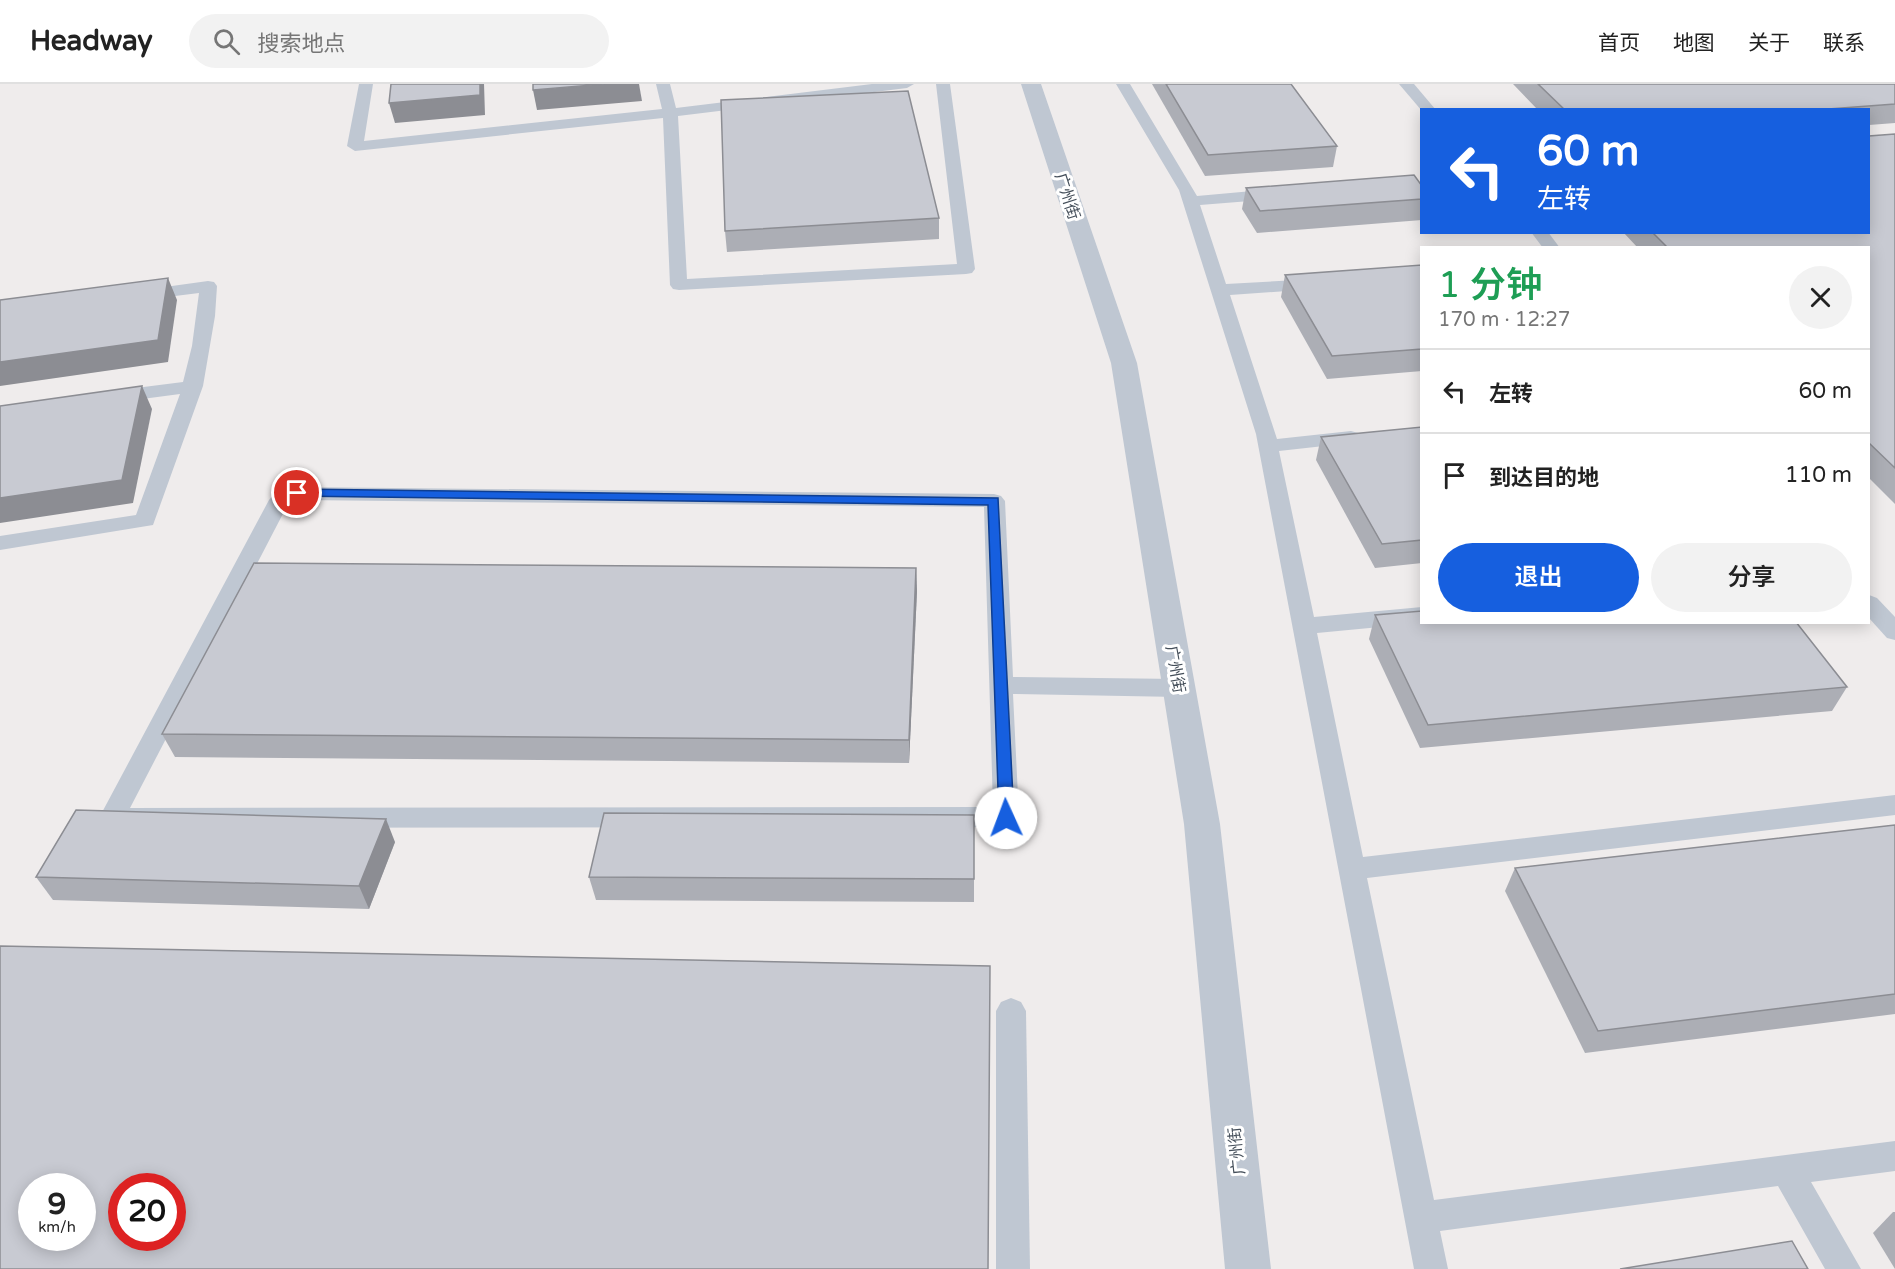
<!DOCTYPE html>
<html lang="zh">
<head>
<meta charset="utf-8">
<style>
  :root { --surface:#fff; --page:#f2f2f2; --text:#222; --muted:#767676; --line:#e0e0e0; --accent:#165fdf }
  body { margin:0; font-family:"Varela Round","Noto Sans SC",sans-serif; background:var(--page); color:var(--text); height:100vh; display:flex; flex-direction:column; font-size:22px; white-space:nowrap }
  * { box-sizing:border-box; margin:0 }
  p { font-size:20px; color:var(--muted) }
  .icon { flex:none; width:33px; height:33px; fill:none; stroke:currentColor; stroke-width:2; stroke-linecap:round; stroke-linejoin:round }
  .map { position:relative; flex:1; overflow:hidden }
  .details { position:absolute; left:1420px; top:162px; width:450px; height:378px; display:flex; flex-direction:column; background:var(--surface); border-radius:0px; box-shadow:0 3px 15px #0003 }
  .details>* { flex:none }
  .guide { position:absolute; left:1420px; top:24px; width:450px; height:126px; border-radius:0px; box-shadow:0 3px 15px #0003; background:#165fdf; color:#fff; overflow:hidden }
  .speed { position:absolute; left:18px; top:1089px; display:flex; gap:12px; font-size:30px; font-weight:700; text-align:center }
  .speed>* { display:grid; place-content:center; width:78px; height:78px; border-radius:50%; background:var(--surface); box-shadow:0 3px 15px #0003; line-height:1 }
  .speed small { font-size:15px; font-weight:400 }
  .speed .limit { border:9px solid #d22; background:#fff; color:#111 }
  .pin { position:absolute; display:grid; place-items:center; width:51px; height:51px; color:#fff; margin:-26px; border:3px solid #fff; border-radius:50%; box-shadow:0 2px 6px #0007 }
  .me { position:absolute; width:66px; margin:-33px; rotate:358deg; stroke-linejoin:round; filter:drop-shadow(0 0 4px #0008) }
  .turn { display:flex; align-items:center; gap:21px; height:126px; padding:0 18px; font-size:27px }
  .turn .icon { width:78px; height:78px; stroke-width:2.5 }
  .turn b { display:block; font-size:42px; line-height:51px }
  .round { display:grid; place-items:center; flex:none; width:63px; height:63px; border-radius:32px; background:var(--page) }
  .summary { display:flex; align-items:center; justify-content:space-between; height:102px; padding:0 18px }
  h1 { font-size:36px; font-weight:600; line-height:45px; color:#1e9e55 }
  .button { display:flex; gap:12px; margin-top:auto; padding:12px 18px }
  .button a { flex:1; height:69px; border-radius:36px; background:var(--accent); color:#fff; font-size:24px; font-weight:600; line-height:69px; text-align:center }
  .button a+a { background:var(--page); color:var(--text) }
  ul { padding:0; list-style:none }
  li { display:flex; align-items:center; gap:18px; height:84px; padding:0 18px; border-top:2px solid var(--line) }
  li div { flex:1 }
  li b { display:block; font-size:22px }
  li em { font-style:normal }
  header { display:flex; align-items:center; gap:36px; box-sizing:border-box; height:84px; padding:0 30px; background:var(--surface); border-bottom:2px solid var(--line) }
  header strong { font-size:28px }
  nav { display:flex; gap:33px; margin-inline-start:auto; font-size:21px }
  .search { width:420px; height:54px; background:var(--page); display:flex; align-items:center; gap:15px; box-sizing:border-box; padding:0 21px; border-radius:33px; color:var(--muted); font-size:22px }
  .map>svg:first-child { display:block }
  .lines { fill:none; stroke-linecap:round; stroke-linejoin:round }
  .service { fill:#bfc7d2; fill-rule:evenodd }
  .tertiary { fill:#bfc7d2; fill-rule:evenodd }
  .wall { fill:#acaeb5 }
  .shaded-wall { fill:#8c8d93 }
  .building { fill:#c8cad2; stroke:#8c8d93; stroke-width:1.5; fill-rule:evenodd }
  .route { fill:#165fdf; stroke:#0e3e91; stroke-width:1.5 }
  .labels { text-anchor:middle; stroke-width:6; stroke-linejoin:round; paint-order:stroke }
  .street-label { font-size:16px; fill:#444e59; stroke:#fff }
</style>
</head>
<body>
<header>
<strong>Headway</strong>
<div class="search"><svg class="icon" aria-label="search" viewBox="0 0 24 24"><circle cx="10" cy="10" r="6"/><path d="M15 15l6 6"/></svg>搜索地点</div>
<nav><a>首页</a><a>地图</a><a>关于</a><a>联系</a></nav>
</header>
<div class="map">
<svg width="1895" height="1185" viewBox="0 0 1895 1185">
  <rect width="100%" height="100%" fill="#efecec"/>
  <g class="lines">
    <g class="service">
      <path d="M359 0H373L364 57 662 25 656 0H670L676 24 872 0H914L907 4 678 32 687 195 957 180 936 0H950L975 185 972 189 966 190 679 206 673 205 670 201 663 34 355 67 347 62Z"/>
      <path d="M1116 0H1130L1197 112 1276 105 1284 110 1276 115 1200 121 1226 200 1315 195 1321 196 1324 200 1321 204 1315 205 1230 211 1277 355 1351 347 1358 349 1361 353 1358 357 1351 359 1279 367 1314 533 1422 523V539L1317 549 1363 773 1895 711V731L1367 794 1434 1116 1895 1057V1087L1811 1098 1861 1185H1825L1778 1102 1440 1147 1448 1185H1414L1256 350 1179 106Z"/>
      <path d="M1399 0H1414L1436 26 1422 27Z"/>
      <path d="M1531 148H1548L1560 164H1543Z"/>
      <path d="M208 197 214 198 217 202 215 232 203 302 153 441 0 466V452L136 431 180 310 112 319 105 317 102 313 105 309 112 307 183 298 192 262 199 209 143 216 137 215 134 211 137 207 143 206Z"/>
      <path d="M297 403 994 410 1001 412 1005 417 1013 593 1179 595 1188 598 1191 604 1188 610 1179 613 1013 610 1019 733 1015 740 1006 743 112 744 103 741 99 734 269 416 273 411ZM300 416 984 423 993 723 130 724 288 420Z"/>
      <path d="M1869 511 1877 514 1895 533V556L1887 554 1869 534Z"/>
      <path d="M1011 914 1021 918 1026 927 1030 1185H996V927L1001 918Z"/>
    </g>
    <path class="tertiary" d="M1021 0H1041L1137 279 1220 740 1271 1185H1225L1184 740 1111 279Z"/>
  </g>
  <g class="wall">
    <path d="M1152 0H1291L1337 62 1333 83 1205 92Z"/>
    <path d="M1513 0H1895V39L1869 41V26H1538Z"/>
    <path d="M1895 50V420L1869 394V164H1638L1623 148H1869Z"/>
    <path d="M1422 102V136L1257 149 1242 125 1246 104Z"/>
    <path d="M939 134V155L727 168 725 147Z"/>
    <path d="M1422 181V287L1327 295 1281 213 1285 191Z"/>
    <path d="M1422 343V479L1375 484 1316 376 1321 353Z"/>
    <path d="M916 484 917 507 909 679 175 673 162 650Z"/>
    <path d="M1375 531 1847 603 1832 627 1420 664 1369 555Z"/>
    <path d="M1895 741V930L1585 969 1505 807 1515 784Z"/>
    <path d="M395 758 369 825 53 816 36 793Z"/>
    <path d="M589 793 974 795V818L596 816Z"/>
    <path d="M1893 1128H1895V1185L1873 1149Z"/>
  </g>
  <g class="shaded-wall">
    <path d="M480 0H484L485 31 395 39 389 19Z"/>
    <path d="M604 0H639L642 17 537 26 533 6Z"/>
    <path d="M168 194 177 216 168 278 0 302V278Z"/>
    <path d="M142 302 152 325 133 419 0 439V414Z"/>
    <path d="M916 484 917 507 909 679V656Z"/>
    <path d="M386 735 395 758 369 825 359 802Z"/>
  </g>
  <g class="building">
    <path d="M391 0H480V11L389 19Z"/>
    <path d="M533 0H604L533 6Z"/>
    <path d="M1166 0H1291L1337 62 1208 71Z"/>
    <path d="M1538 0H1895V20L1815 26H1565Z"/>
    <path d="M908 7 939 134 725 147 721 16Z"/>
    <path d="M1895 50V384L1869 359V164H1668L1652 148H1869V52Z"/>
    <path d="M1414 91 1422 102V115L1260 127 1246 104Z"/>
    <path d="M1422 181V265L1332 272 1285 191Z"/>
    <path d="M168 194 158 256 0 278V216Z"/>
    <path d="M142 302 122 396 0 414V322Z"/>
    <path d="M1422 343V456L1382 460 1321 353Z"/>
    <path d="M254 479 916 484 909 656 162 650Z"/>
    <path d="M1422 527V538H1796L1847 603 1428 641 1375 531Z"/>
    <path d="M76 726 386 735 359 802 36 793Z"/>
    <path d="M604 729 974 731V795L589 793Z"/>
    <path d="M1895 741V910L1598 947 1515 784Z"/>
    <path d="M0 862 990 882 988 1185H0ZM32 1102H82V1154H32ZM122 1102H172V1154H122Z"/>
    <path d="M1792 1157 1808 1185H1620Z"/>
  </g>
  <path class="route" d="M297 405 998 414 1014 734 1011 738H1001L999 734 988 421 293 412V406Z"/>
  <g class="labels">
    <g class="street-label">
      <text transform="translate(1068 112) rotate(72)" y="6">广州街</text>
      <text transform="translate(1176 585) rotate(80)" y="6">广州街</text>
      <text transform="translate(1236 1067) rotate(-96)" y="6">广州街</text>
    </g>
  </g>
</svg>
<div class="speed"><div>9<small>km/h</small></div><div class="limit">20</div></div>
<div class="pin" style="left:297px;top:409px;background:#d93025"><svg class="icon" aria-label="arrive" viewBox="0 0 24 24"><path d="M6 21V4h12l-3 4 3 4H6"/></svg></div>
<svg class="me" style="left:1006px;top:734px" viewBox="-20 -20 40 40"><circle r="19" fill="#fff"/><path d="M0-13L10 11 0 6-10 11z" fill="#165fdf"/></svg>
<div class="guide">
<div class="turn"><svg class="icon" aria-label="left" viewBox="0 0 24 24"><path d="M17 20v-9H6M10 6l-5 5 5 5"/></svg><div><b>60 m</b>左转</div></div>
</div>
<section class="details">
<div class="summary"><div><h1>1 分钟</h1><p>170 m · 12:27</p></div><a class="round"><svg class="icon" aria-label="close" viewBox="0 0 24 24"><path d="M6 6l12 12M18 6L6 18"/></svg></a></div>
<ul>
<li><svg class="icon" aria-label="left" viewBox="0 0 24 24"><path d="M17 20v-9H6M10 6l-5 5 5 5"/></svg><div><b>左转</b></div><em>60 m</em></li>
<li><svg class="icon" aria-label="arrive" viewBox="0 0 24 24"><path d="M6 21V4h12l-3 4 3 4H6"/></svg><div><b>到达目的地</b></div><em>110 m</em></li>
</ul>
<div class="button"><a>退出</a><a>分享</a></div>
</section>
</div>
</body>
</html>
